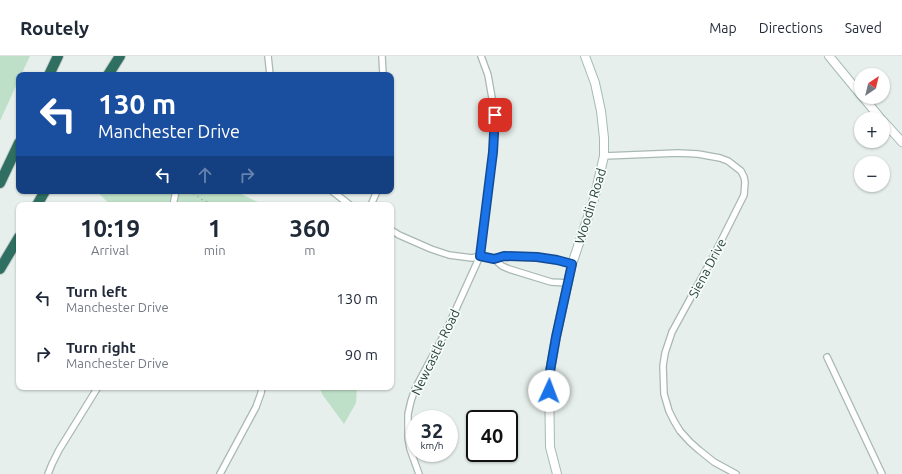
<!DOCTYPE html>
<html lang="en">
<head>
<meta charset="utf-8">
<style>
  :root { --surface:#fff; --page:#f6f6f7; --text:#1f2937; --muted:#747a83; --line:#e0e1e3 }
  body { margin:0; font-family:Ubuntu,sans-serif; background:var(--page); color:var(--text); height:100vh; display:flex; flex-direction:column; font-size:15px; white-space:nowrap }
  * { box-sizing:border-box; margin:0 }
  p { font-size:13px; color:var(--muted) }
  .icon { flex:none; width:22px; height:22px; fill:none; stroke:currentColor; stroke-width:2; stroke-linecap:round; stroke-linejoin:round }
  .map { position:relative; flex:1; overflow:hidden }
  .panel { position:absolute; left:16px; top:146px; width:378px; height:188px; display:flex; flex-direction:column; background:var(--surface); border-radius:8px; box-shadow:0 1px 3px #0004 }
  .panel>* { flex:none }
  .hud { position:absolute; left:16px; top:16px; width:378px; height:122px; border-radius:8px; box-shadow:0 1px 3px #0004; background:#1a4fa0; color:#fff; overflow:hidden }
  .needle { width:26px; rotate:35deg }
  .buttons { position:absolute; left:854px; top:12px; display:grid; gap:8px }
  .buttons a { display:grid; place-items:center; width:36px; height:36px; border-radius:50%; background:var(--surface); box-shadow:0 1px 3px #0004; font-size:20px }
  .speed { position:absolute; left:406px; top:354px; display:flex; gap:8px; font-size:20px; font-weight:700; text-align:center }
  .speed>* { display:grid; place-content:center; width:52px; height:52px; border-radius:50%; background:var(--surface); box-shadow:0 1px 3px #0004; line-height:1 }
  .speed small { font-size:10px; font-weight:400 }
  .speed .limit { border:2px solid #111; border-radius:6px; background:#fff; color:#111 }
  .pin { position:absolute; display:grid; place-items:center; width:34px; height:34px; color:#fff; margin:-17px; border-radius:8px; box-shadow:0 2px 6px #0006 }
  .me { position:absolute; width:44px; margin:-22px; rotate:2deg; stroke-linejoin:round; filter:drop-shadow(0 0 3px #0008) }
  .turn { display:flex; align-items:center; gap:14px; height:84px; padding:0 16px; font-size:18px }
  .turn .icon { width:52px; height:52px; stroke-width:2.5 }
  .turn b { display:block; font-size:28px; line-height:34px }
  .lanes { display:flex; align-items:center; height:38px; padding:0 16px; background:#0003; justify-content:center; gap:20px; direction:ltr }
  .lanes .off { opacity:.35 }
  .eta { display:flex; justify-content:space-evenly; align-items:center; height:68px; text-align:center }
  .eta b { font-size:24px; font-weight:700; line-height:28px }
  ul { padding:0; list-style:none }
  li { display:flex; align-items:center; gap:12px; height:56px; padding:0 16px }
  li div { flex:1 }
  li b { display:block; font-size:15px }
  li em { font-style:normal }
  header { display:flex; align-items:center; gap:24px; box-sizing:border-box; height:56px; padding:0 20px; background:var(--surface); border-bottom:1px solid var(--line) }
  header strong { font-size:19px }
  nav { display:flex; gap:22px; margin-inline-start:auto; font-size:14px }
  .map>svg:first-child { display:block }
  .green { fill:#bfe0c8 }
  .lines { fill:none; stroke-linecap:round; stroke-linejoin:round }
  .street-casing { stroke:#a8b8b2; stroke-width:8 }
  .secondary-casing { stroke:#a4bbb3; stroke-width:10 }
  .highway-casing { stroke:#c2cac8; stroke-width:12 }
  .path { stroke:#86b3a5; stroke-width:1; stroke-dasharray:2 3; stroke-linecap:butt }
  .street { stroke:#fff; stroke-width:5.5 }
  .secondary { stroke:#fff; stroke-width:8 }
  .highway { stroke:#2f6f62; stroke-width:10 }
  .route-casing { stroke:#114b97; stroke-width:10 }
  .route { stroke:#1a73e8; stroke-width:7 }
  .labels { text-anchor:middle; stroke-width:3.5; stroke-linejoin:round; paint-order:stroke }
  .street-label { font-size:13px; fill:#24423a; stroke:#f7fbf9 }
</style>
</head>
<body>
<header>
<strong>Routely</strong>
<nav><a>Map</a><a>Directions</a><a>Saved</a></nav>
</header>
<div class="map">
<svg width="902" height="418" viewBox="0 0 902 418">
  <rect width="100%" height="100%" fill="#e6efeb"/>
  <g class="green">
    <path d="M0 0H30L21 19H19V23L0 65Z"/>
    <path d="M97 135H235L264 149H110Z"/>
    <path d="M320 331H357L356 347 344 368 322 338Z"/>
  </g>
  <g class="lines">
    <defs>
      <g id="street">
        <path d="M268 0 270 19"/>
        <path d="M382 0 383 19"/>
        <path d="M604 100 678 97 698 98 720 102 728 105 741 115 744 121 745 126 744 139 713 201 672 276 665 297 663 310 664 338 669 355 674 365 680 375 690 386 699 394 714 406 736 418"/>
        <path d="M332 135 350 149"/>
        <path d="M173 149 176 135"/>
        <path d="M371 149 377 135"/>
        <path d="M391 174 399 179 431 193 449 199 472 202 480 200 494 203 502 210 509 213 551 226 568 227"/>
        <path d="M494 203 504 200 537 201 557 204 572 208"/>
        <path d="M827 301 882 418"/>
        <path d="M48 418 52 408 59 394 98 331"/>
        <path d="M220 418 256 351 261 337 262 331"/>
        <path d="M419 418 410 393 408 382V358L411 345 415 333 446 275 480 200 493 96 495 59 488 19 481 0"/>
      </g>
      <g id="secondary">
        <path d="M829 0 861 39"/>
        <path d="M863 41 881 63"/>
        <path d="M883 65 902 86"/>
        <path d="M557 418 550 391 549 321 556 281 572 208 594 143 604 100V82L601 55 595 27 585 0"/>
      </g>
      <g id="highway">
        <path d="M49 19 58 0"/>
        <path d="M108 19 120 0"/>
        <path d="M0 127 19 87"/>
        <path d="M37 149 45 135"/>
        <path d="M0 213 19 181"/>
      </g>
    </defs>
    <use href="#street" class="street-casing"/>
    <use href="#secondary" class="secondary-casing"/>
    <use href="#highway" class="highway-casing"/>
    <path class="path" d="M183 136 195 138 201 143 214 149"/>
    <use href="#street" class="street"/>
    <use href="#secondary" class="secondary"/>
    <use href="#highway" class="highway"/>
  </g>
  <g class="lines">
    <defs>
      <path id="route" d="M495 59 493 96 480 200 494 203 504 200 537 201 557 204 572 208 556 281 549 321V335"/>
    </defs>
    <use href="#route" class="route-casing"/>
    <use href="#route" class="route"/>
  </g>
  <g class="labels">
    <g class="street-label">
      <text transform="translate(590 150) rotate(-73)" y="5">Woodin Road</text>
      <text transform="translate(707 212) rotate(-62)" y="5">Siena Drive</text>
      <text transform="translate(435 296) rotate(-64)" y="5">Newcastle Road</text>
    </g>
  </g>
</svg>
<div class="buttons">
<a><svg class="needle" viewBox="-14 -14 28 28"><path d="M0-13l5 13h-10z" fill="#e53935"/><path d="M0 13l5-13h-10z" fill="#747a83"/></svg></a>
<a>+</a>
<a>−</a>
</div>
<div class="speed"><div>32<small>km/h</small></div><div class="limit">40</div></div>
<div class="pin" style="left:495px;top:59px;background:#d93025"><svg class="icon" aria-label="arrive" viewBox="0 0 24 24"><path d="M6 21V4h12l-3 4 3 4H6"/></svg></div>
<svg class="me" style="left:549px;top:335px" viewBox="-20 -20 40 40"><circle r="19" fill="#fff"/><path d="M0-13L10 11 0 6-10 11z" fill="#1a73e8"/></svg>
<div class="hud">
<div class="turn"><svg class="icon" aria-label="left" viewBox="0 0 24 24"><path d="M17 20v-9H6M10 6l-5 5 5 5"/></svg><div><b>130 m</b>Manchester Drive</div></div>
<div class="lanes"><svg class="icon" aria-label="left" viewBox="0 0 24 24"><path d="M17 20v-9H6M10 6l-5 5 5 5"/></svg><svg class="icon off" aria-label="ahead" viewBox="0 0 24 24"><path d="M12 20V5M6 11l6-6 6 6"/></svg><svg class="icon off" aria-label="right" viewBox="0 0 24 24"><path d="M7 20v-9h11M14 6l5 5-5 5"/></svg></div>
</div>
<section class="panel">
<div class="eta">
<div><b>10:19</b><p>Arrival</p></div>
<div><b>1</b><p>min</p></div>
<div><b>360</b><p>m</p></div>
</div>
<ul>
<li><svg class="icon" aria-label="left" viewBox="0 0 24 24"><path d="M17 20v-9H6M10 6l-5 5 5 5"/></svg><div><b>Turn left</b><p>Manchester Drive</p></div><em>130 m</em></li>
<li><svg class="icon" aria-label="right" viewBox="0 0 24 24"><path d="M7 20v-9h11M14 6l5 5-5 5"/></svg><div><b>Turn right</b><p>Manchester Drive</p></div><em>90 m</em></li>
</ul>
</section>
</div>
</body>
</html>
